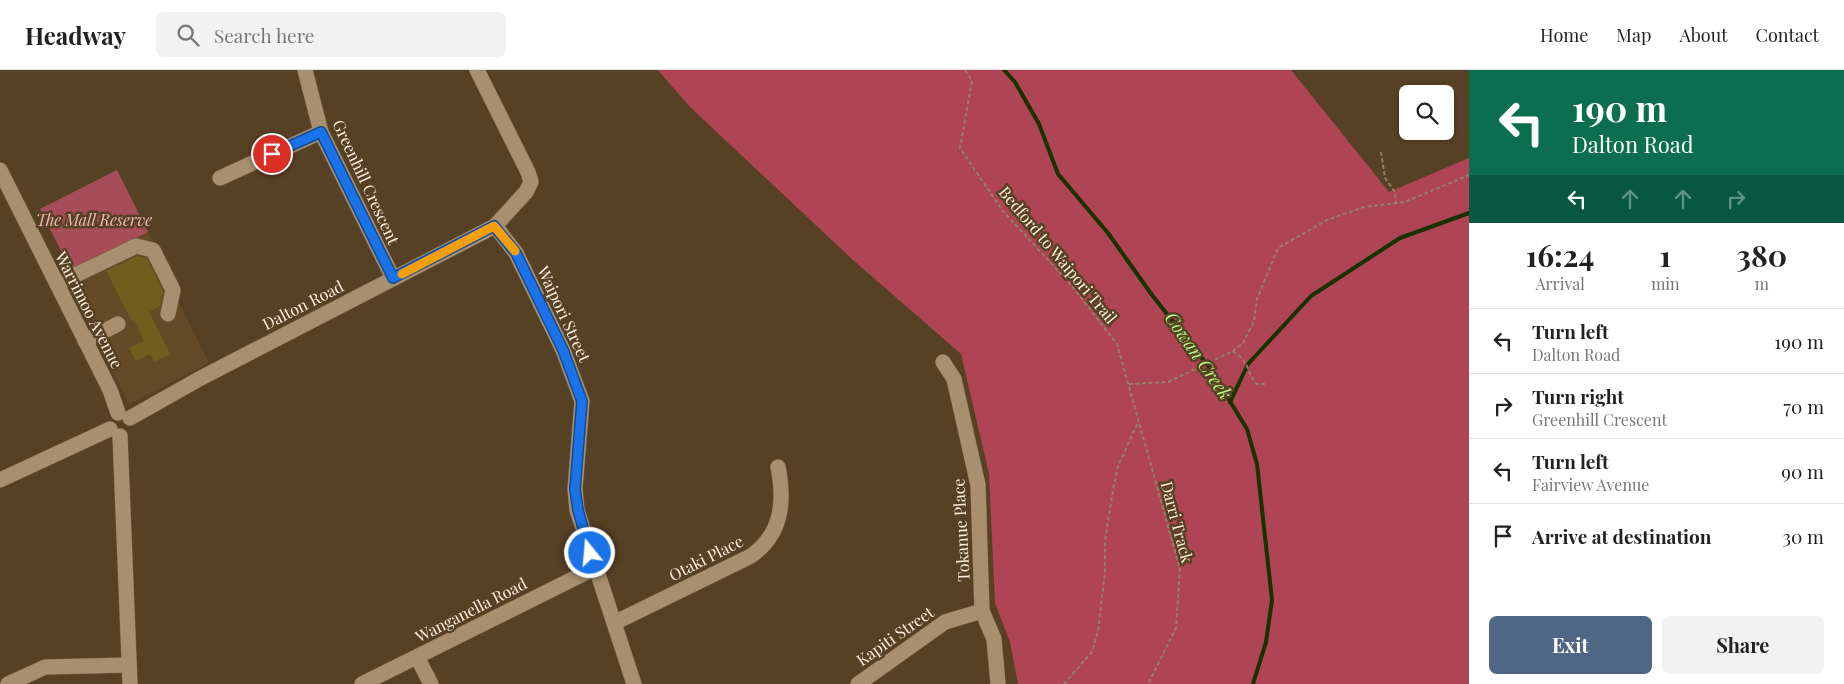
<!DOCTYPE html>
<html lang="en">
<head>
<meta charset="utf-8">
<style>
  :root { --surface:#fff; --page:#f2f2f2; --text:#222; --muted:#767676; --line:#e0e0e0; --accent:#4f6784 }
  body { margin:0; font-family:"Playfair Display",serif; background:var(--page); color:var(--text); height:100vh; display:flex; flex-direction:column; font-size:19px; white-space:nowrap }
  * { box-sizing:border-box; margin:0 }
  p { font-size:16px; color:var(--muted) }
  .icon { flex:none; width:28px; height:28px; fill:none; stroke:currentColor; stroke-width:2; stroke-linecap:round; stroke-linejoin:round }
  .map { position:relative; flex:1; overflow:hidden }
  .sheet { display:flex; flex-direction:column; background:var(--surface); width:375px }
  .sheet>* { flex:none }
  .top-card { background:#0b6e4f; color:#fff; overflow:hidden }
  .tools { position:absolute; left:1399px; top:15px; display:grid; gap:10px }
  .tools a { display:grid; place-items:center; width:55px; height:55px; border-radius:8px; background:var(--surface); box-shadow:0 1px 4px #0004; font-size:25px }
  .pin { position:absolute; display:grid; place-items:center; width:42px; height:42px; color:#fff; margin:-21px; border:2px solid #fff; border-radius:50%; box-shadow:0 1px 5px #0007 }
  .me { position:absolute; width:55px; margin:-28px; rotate:343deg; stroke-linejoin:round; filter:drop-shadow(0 0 4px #0008) }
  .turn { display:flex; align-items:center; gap:18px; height:105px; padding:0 20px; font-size:22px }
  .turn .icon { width:65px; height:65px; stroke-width:2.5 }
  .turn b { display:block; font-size:35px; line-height:42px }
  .lanes { display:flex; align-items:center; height:48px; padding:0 20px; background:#0003; justify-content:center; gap:25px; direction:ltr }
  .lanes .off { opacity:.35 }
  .eta { display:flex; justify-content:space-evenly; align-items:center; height:85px; text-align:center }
  .eta b { font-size:30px; font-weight:700; line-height:35px }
  .cta { display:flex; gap:10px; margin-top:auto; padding:10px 20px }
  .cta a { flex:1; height:58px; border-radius:8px; background:var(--accent); color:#fff; font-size:20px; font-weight:700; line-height:58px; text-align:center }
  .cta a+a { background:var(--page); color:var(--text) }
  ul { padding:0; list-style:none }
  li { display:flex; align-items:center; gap:15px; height:65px; padding:0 20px; border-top:1px solid var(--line) }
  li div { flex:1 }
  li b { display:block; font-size:19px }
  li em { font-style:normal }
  header { display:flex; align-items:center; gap:30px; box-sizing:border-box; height:70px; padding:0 25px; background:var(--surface); border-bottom:1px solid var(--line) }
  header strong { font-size:24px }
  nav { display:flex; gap:28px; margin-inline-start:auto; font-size:18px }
  .search { width:350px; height:45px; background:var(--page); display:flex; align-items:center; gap:12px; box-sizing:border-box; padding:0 18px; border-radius:8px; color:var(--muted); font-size:19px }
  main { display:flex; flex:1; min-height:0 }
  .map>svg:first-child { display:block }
  .built { fill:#644a26 }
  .green { fill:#a74d59 }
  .forest { fill:#af4455 }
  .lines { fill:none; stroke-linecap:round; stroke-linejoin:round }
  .stream { stroke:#183200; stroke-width:4 }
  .building { fill:#6f5e1e }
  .minor-casing { stroke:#726045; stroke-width:16 }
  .path { stroke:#938068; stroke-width:2; stroke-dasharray:4 2.5; stroke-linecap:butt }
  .minor { stroke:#a78f6f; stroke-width:15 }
  .route-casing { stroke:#114b97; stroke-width:12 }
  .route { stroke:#1a73e8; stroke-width:9 }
  .slow { stroke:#f59e0b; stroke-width:9 }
  .labels { text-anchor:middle; stroke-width:5; stroke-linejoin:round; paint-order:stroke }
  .street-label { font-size:16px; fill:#fdf0df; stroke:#574124 }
  .park-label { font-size:16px; font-style:italic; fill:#f1b7bb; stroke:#574124 }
  .water-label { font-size:18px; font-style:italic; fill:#b2f97e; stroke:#574124 }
</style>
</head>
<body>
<header>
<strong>Headway</strong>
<div class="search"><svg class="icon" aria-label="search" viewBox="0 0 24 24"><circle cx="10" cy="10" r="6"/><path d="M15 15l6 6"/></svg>Search here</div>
<nav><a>Home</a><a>Map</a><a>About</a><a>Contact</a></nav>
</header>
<main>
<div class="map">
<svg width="1469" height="614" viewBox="0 0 1469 614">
  <rect width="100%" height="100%" fill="#574124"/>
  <path class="built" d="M148 162 177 220 176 227 209 293 129 334 63 203Z"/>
  <path class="green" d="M117 100 148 162 71 201 40 139Z"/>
  <path class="forest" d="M658 0H1291L1389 122 1469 88V614H1018L1010 572 995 533 989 404 961 284 853 190 689 36Z"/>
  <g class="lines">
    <g class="stream">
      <path d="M1004 0 1015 12 1039 54 1058 104 1108 163 1152 225 1209 297 1247 359 1257 394 1272 530 1266 572 1253 614"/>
      <path d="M1230 332 1248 294 1311 226 1400 168 1469 143"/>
    </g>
  </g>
  <path class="building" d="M137 186 147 188 163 221 160 236 149 242 170 284 154 292 150 284 136 291 129 278 144 271 134 250 132 251 106 201Z"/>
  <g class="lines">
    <defs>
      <g id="minor">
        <path d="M305 0 321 62 393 208"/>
        <path d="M0 100 110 320 118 343"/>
        <path d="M220 108 321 62"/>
        <path d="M495 156 516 183 563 280 582 331 575 419 577 440 634 614"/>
        <path d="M57 214 136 176 153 180 173 220 168 244"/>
        <path d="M85 271 118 254"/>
        <path d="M943 292 954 309 978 415 982 541 994 569 998 614"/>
        <path d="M130 348 199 309 495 156 526 122 531 112 528 102 477 0"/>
        <path d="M120 366 130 614"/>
        <path d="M0 410 110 359"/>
        <path d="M614 553 751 486C782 464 785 432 778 397"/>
        <path d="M417 587 431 614"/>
        <path d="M8 614 45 597 129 595"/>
        <path d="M362 614 595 498"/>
        <path d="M858 614 945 552 982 541"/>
      </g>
    </defs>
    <use href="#minor" class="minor-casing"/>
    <g class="path">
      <path d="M965 0 972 11 960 78 1002 140 1071 215 1117 274 1180 499 1176 558 1148 614"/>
      <path d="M1381 82 1385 108 1395 122 1396 133"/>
      <path d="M1233 281C1252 294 1245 302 1257 314H1266"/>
      <path d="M1129 314 1168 312 1233 281 1243 273 1254 251 1257 229 1278 178 1327 150 1364 137 1405 132 1469 105"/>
      <path d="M1064 614 1092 582 1098 561 1105 502V470L1113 420 1118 396 1138 352"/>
    </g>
    <use href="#minor" class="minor"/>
  </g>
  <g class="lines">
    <defs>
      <path id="route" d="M272 84 321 62 393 208 494 156 516 183 563 280 582 331 575 419 578 440 590 483"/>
    </defs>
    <use href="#route" class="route-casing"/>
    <use href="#route" class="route"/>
    <path class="slow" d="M402 204 494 156 515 181"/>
  </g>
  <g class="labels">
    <g class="street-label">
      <text transform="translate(366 112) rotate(65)" y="6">Greenhill Crescent</text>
      <text transform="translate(1058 185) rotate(50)" y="6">Bedford to Waipori Trail</text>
      <text transform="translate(303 235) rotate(-27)" y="6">Dalton Road</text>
      <text transform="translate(89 240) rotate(63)" y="6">Warrimoo Avenue</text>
      <text transform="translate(564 244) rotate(65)" y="6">Waipori Street</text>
      <text transform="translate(1177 452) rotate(75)" y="6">Darri Track</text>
      <text transform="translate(961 460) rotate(-93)" y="6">Tokanue Place</text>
      <text transform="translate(706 488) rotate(-27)" y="6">Otaki Place</text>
      <text transform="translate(471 540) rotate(-27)" y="6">Wanganella Road</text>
      <text transform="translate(895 566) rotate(-35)" y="6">Kapiti Street</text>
    </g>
    <g class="park-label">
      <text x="94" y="156">The Mall Reserve</text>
    </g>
    <g class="water-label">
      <text transform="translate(1198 286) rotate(55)" y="6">Cowan Creek</text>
    </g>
  </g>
</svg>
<div class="tools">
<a><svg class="icon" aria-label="search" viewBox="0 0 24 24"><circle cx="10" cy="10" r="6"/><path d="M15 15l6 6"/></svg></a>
</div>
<div class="pin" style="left:272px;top:84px;background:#d93025"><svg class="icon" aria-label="arrive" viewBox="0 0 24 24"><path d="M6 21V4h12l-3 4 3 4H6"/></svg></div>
<svg class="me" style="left:590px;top:483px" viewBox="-20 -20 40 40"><circle r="17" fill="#1a73e8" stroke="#fff" stroke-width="3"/><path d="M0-11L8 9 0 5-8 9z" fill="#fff"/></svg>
</div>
<section class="sheet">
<div class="top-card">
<div class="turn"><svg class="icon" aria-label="left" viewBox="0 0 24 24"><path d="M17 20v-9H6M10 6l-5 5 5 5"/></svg><div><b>190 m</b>Dalton Road</div></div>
<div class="lanes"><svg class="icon" aria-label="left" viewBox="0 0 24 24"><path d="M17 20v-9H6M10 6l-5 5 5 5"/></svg><svg class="icon off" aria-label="ahead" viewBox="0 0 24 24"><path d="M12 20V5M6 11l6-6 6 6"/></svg><svg class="icon off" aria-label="ahead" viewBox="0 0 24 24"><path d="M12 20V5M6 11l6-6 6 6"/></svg><svg class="icon off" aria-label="right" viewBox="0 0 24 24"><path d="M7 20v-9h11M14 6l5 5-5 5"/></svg></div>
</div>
<div class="eta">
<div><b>16:24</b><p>Arrival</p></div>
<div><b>1</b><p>min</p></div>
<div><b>380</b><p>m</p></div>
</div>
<ul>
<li><svg class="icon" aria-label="left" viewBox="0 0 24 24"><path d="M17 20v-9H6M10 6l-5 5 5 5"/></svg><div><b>Turn left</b><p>Dalton Road</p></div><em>190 m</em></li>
<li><svg class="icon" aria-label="right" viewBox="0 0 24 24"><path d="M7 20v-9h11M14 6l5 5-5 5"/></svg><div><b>Turn right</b><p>Greenhill Crescent</p></div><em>70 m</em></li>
<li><svg class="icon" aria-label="left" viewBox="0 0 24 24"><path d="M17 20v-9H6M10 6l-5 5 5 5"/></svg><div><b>Turn left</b><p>Fairview Avenue</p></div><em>90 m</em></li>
<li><svg class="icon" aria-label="arrive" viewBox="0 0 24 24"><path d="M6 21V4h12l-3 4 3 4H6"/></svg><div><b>Arrive at destination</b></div><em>30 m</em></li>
</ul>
<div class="cta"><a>Exit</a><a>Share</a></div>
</section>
</main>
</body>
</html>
